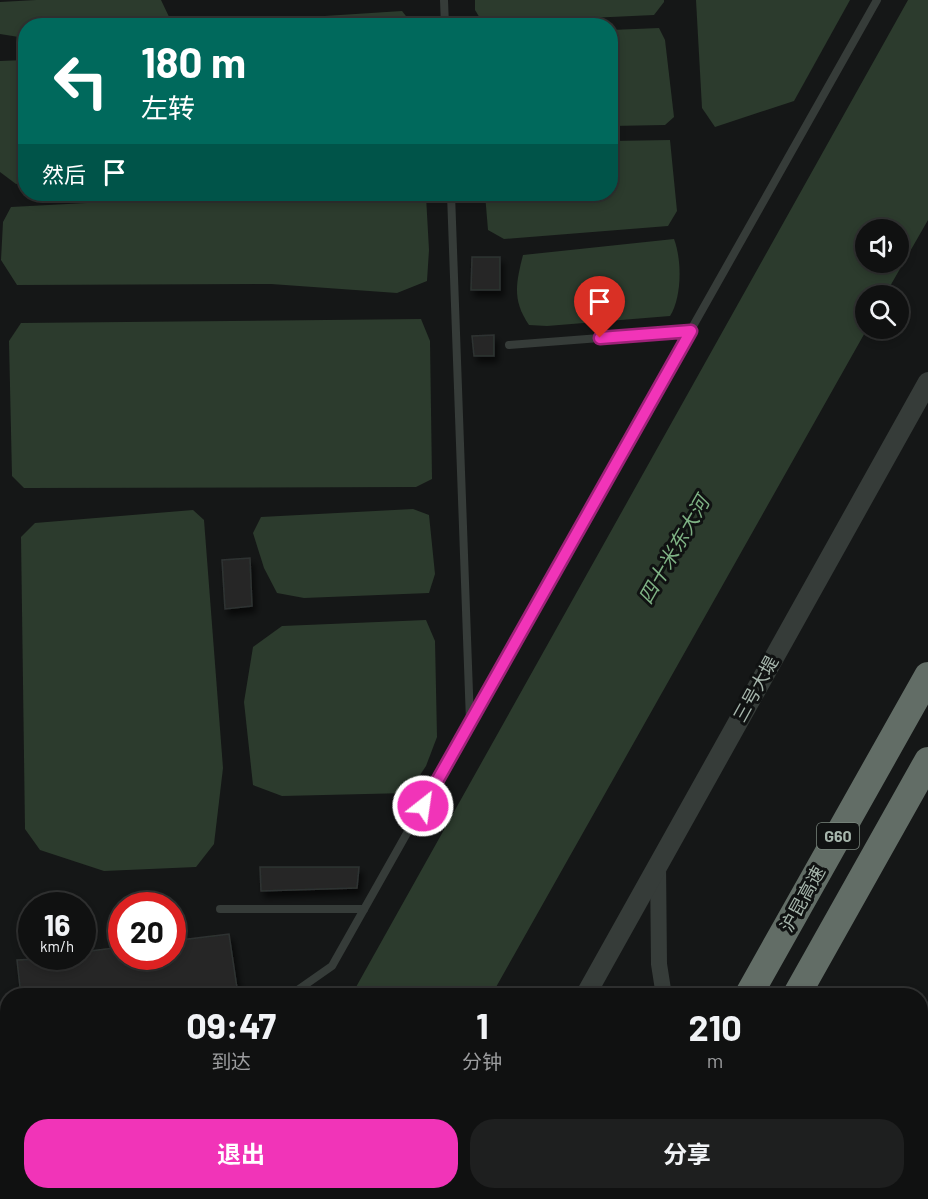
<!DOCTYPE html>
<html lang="zh">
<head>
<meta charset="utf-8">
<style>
  :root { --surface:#101111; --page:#1e1f1f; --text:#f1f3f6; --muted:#9c9d9f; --line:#303131; --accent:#f134b8 }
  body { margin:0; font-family:Barlow,"Noto Sans SC",sans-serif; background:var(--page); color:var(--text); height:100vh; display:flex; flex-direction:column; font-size:22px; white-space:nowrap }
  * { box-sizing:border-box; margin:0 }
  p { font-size:20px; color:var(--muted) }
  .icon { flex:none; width:33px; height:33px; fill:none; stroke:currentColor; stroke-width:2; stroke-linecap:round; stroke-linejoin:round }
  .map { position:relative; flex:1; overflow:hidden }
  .drawer { position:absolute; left:0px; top:988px; width:928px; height:212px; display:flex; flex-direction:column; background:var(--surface); border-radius:24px 24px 0 0; box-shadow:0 3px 9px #0003,0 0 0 2px var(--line) }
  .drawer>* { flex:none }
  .banner { position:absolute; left:18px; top:18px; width:600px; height:183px; border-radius:24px; box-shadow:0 3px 9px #0003,0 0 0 2px var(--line); background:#00695c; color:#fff; overflow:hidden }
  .tools { position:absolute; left:855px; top:219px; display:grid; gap:12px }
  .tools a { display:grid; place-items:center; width:54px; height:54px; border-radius:50%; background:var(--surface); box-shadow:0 3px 9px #0003,0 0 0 2px var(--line); font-size:30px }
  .speed { position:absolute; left:18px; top:892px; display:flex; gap:12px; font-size:30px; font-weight:700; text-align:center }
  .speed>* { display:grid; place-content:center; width:78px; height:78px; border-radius:50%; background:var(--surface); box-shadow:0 3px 9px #0003,0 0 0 2px var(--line); line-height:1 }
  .speed small { font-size:15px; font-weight:400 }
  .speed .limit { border:9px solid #d22; background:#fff; color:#111 }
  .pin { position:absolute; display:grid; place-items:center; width:51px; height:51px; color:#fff; margin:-62px -26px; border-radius:50% 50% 50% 0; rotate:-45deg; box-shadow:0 0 6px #0007 }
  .pin .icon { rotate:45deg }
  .me { position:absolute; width:66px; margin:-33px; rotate:30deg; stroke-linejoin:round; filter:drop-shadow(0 0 4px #0008) }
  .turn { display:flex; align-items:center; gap:21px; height:126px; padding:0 24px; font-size:27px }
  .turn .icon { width:78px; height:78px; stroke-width:2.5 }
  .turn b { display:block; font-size:42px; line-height:51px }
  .then { display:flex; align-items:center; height:57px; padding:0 24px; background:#0003; gap:12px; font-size:22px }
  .eta { display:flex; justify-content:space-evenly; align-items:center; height:102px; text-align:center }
  .eta b { font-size:36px; font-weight:700; line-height:42px }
  .button { display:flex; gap:12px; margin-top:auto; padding:12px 24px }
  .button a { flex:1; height:69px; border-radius:24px; background:var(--accent); color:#fff; font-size:24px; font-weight:700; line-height:69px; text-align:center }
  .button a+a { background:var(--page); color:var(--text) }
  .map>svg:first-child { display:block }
  .water { fill:#2c3b2d; fill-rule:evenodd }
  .building { fill:#252827; stroke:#2f3332; stroke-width:1.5; filter:url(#shadow) }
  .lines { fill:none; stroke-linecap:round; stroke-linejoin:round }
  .service { stroke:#363c39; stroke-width:8 }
  .minor { stroke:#363c39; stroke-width:16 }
  .tertiary { stroke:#363c39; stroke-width:20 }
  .motorway { stroke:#626d66; stroke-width:28 }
  .route-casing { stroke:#9d2278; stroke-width:15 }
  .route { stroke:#f134b8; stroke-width:10 }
  .labels { text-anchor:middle; stroke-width:6; stroke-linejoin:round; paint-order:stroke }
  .shield { fill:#101212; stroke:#7a867e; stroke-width:1.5 }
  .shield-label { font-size:16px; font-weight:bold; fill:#a7b7ad }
  .street-label { font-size:18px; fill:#a7b7ad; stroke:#101212 }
  .water-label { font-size:20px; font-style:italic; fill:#7eb284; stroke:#101212 }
</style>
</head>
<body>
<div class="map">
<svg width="928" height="1199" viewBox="0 0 928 1199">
  <defs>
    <filter id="shadow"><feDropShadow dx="3.5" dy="6" stdDeviation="3" flood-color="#0009"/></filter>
  </defs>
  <rect width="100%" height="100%" fill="#151717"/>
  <g class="water">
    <path d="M36 0H161L171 21 167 26H26L25 38 0 34V2Z"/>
    <path d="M475 0H664V2L654 15 483 23 475 10Z"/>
    <path d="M696 0H850L794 101 715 127 702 108Z"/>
    <path d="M908 0H928V220L885 295 866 296 867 329 491 996H351ZM866 230H898V262H866Z"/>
    <path d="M402 11 413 25H262L278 19Z"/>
    <path d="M659 28 665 40 674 117 665 125 611 126V30Z"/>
    <path d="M25 60V183L16 184 0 172V61Z"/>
    <path d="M670 140 677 211 668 226 504 239 488 230 485 194H610L611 141Z"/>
    <path d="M258 194H421L426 196 429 250 427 281 397 293 271 284 17 285 1 260 3 222 11 207Z"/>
    <path d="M674 239C682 260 682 297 670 316L547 326 529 325C512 300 516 283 523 255Z"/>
    <path d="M421 319 430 341 432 479 416 487 24 488 12 476 9 341 21 323Z"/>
    <path d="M413 509 429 515 435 574 429 593 304 598 277 593 264 568 253 533 261 517Z"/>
    <path d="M193 510 204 520 223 768 214 844 196 867 104 871 40 850 25 829 21 537 35 523Z"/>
    <path d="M426 620 435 641 437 737 426 766 408 793 282 796 253 785 244 702 253 647 282 626Z"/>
    <path d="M7 1049V1153L0 1154V1050Z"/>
    <path d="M136 1193V1192L200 1193 196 1199H136Z"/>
    <path d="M241 1193 380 1192V1193L377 1199H238Z"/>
  </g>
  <g class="building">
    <path d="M472 257H500V290H471Z"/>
    <path d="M494 335V356H474L472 336Z"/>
    <path d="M250 558 252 606 225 609 222 560Z"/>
    <path d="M260 867H359L357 888 261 891Z"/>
    <path d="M229 934 237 988 166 996H21L17 960 82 957V952L122 947V957H172V941Z"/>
  </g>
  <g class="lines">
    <g class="service">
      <path d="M444 0 445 26"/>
      <path d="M451 194 470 721"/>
      <path d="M509 345 691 331"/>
      <path d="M220 909H364"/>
      <path d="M277 996 292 994 332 966 877 0"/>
      <path d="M0 1026 8 1025"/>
      <path d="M0 1178 8 1177"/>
      <path d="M116 1192V1199"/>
    </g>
    <g class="minor">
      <path d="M658 863 659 964 664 996"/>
      <path d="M921 1102 928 1101"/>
      <path d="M771 1199 775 1192"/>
    </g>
    <g class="tertiary">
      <path d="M585 996 928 382"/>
      <path d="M471 1199 474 1192"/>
    </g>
    <g class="motorway">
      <path d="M748 996 928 676"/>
      <path d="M796 996 928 761"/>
      <path d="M634 1199 638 1192"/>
      <path d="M682 1199 686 1192"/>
    </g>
  </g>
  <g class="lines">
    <defs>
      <path id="route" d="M423 806 691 331 600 338"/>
    </defs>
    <use href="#route" class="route-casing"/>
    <use href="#route" class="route"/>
  </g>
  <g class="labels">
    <rect class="shield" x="817" y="823" width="42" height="26" rx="4.5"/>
    <g class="shield-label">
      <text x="838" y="842">G60</text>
    </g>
    <g class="street-label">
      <text transform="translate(756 689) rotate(-61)" y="6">三号大堤</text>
      <text transform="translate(803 899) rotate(-61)" y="6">沪昆高速</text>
    </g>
    <g class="water-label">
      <text transform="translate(674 550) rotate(-60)" y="7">四十米东大河</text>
    </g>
  </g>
</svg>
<div class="tools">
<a><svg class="icon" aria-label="sound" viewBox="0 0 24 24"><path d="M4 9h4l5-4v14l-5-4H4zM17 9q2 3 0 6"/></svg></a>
<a><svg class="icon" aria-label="search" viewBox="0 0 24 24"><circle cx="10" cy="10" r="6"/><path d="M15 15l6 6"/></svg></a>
</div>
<div class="speed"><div>16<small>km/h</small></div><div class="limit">20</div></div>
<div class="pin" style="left:600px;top:338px;background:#d93025"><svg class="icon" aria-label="arrive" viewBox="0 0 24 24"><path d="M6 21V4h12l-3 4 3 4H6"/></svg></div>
<svg class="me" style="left:423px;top:806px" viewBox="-20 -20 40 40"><circle r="17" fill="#f134b8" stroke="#fff" stroke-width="3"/><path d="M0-11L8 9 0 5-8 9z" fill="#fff"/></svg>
<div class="banner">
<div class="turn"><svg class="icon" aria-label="left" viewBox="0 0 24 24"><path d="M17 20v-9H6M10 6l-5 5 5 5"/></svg><div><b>180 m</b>左转</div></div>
<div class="then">然后<svg class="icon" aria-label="arrive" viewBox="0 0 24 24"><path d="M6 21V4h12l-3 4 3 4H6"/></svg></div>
</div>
<section class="drawer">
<div class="eta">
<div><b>09:47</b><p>到达</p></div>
<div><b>1</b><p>分钟</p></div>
<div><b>210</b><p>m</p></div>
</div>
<div class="button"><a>退出</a><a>分享</a></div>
</section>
</div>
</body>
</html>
